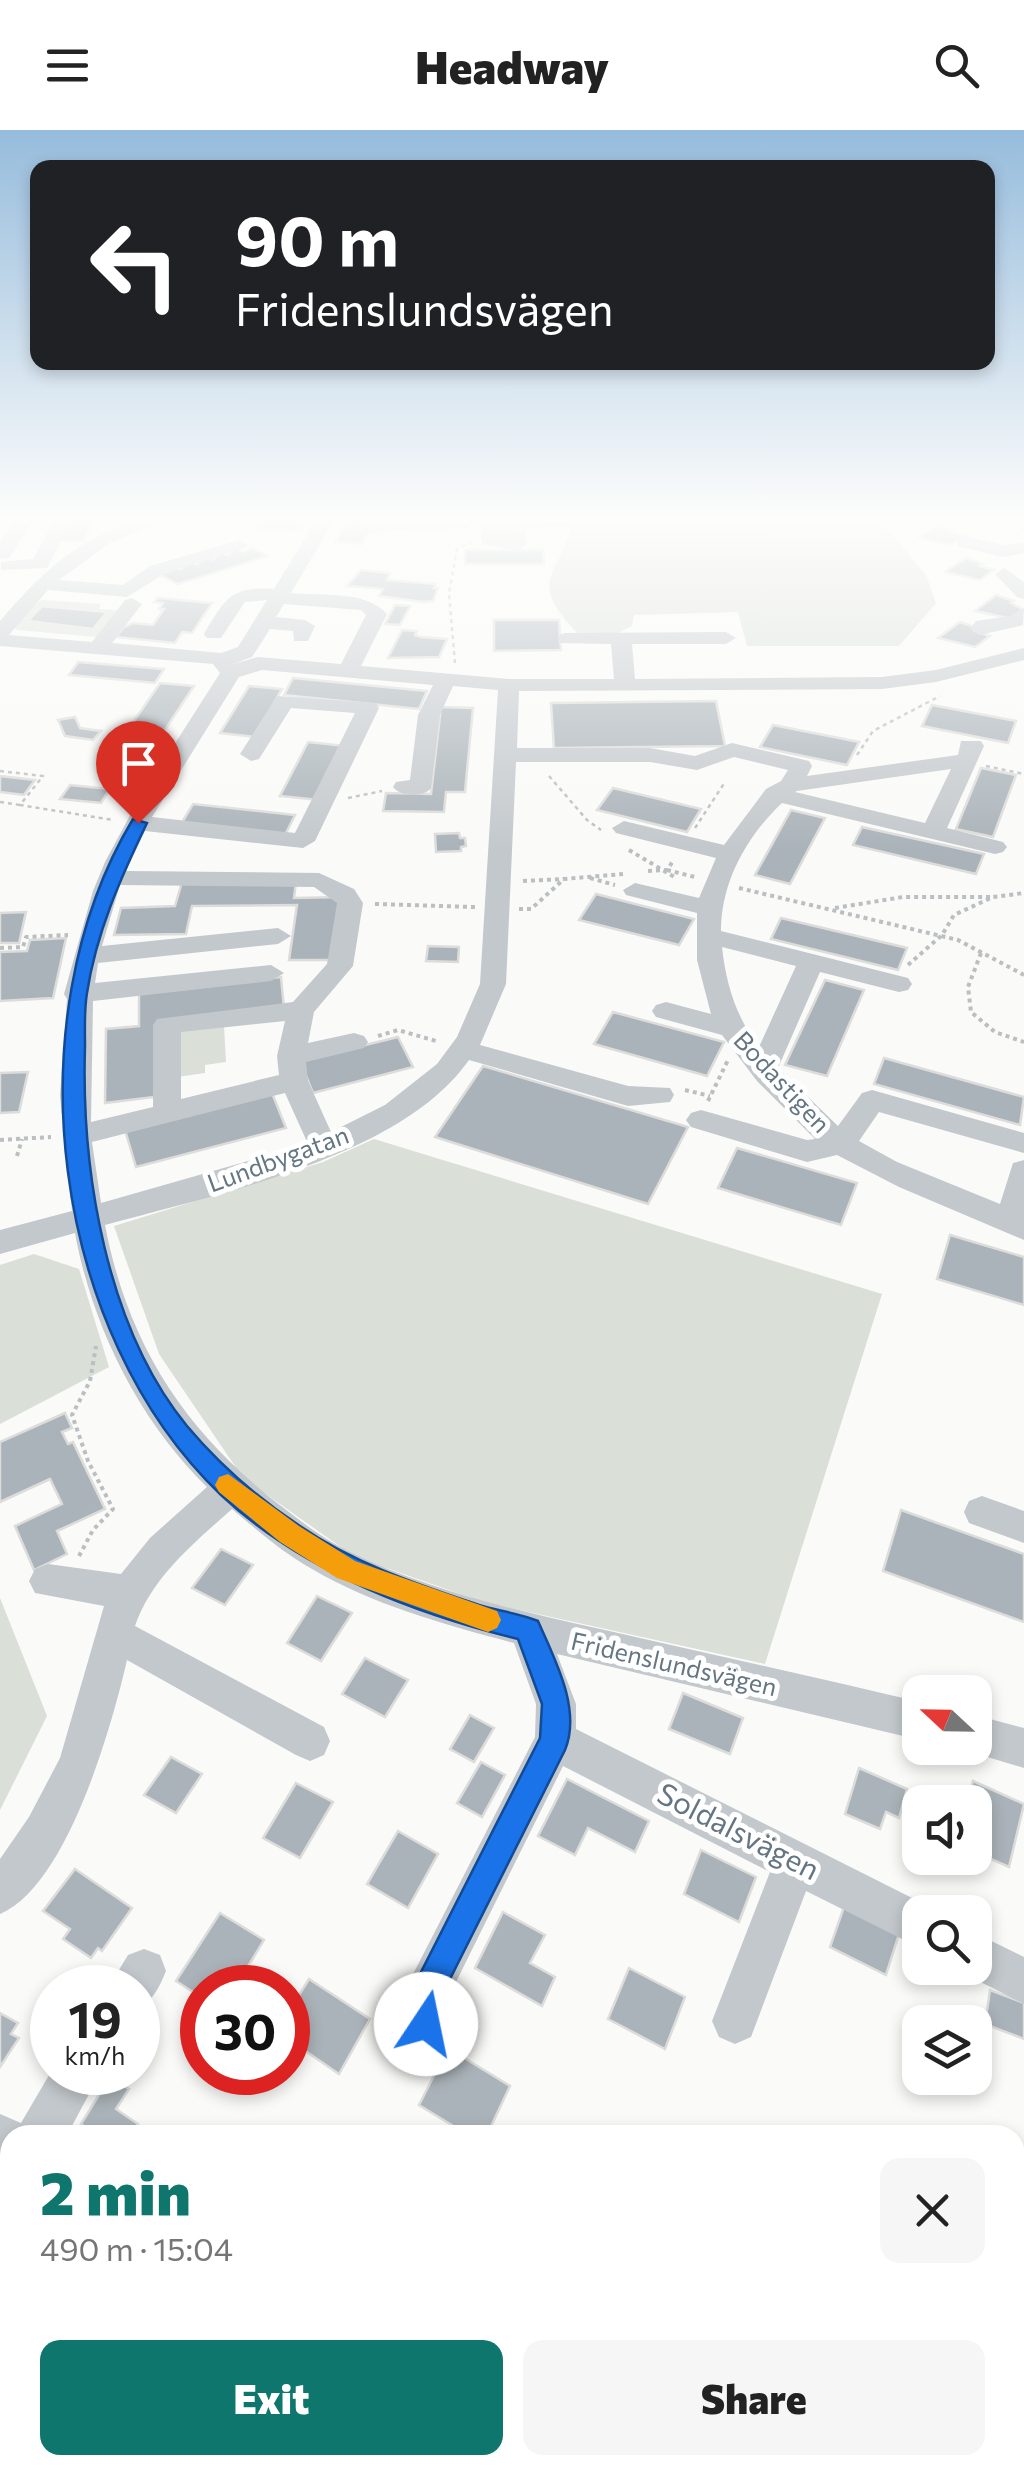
<!DOCTYPE html>
<html lang="en">
<head>
<meta charset="utf-8">
<style>
  :root { --surface:#fff; --page:#f6f6f6; --text:#222; --muted:#767676; --accent:#0f766e }
  body { margin:0; font-family:Commissioner,sans-serif; background:var(--page); color:var(--text); height:100vh; display:flex; flex-direction:column; font-size:38px; white-space:nowrap }
  * { box-sizing:border-box; margin:0 }
  p { font-size:32px; color:var(--muted) }
  .icon { flex:none; width:55px; height:55px; fill:none; stroke:currentColor; stroke-width:2; stroke-linecap:round; stroke-linejoin:round }
  .map { position:relative; flex:1; overflow:hidden }
  .drawer { position:absolute; left:0px; top:1995px; width:1025px; height:350px; display:flex; flex-direction:column; background:var(--surface); border-radius:30px 30px 0 0; box-shadow:0 5px 15px #0003 }
  .drawer>* { flex:none }
  .top-card { position:absolute; left:30px; top:30px; width:965px; height:210px; border-radius:20px; box-shadow:0 5px 15px #0003; background:#202124; color:#fff; overflow:hidden }
  .needle { width:65px; rotate:292deg }
  .controls { position:absolute; left:902px; top:1545px; display:grid; gap:20px }
  .controls a { display:grid; place-items:center; width:90px; height:90px; border-radius:20px; background:var(--surface); box-shadow:0 5px 15px #0003; font-size:50px }
  .speed { position:absolute; left:30px; top:1835px; display:flex; gap:20px; font-size:50px; font-weight:700; text-align:center }
  .speed>* { display:grid; place-content:center; width:130px; height:130px; border-radius:50%; background:var(--surface); box-shadow:0 5px 15px #0003; line-height:1 }
  .speed small { font-size:25px; font-weight:400 }
  .speed .limit { border:15px solid #d22; background:#fff; color:#111 }
  .pin { position:absolute; display:grid; place-items:center; width:85px; height:85px; color:#fff; margin:-102px -42px; border-radius:50% 50% 50% 0; rotate:-45deg; box-shadow:0 0 10px #0007 }
  .pin .icon { rotate:45deg }
  .me { position:absolute; width:110px; margin:-55px; rotate:11deg; stroke-linejoin:round; filter:drop-shadow(0 0 8px #0008) }
  .turn { display:flex; align-items:center; gap:35px; height:210px; padding:0 40px; font-size:45px }
  .turn .icon { width:130px; height:130px; stroke-width:2.5 }
  .turn b { display:block; font-size:70px; line-height:85px }
  .round { display:grid; place-items:center; flex:none; width:105px; height:105px; border-radius:20px; background:var(--page) }
  .headline { display:flex; align-items:center; justify-content:space-between; height:170px; padding:0 40px }
  h1 { font-size:60px; font-weight:800; line-height:75px; color:var(--accent) }
  .primary-button { display:flex; gap:20px; margin-top:auto; padding:20px 40px }
  .primary-button a { flex:1; height:115px; border-radius:20px; background:var(--accent); color:#fff; font-size:40px; font-weight:800; line-height:115px; text-align:center }
  .primary-button a+a { background:var(--page); color:var(--text) }
  header { display:flex; justify-content:space-between; align-items:center; height:130px; padding:0 40px; background:var(--surface); font-size:45px; font-weight:800 }
  .map>svg:first-child { display:block }
  .green { fill:#dadfd7 }
  .building { fill:#aab3b9; stroke:#dcdcda; stroke-width:2.5 }
  .lines { fill:none; stroke-linecap:round; stroke-linejoin:round }
  .path-far1 { stroke:#bbbfc2; stroke-width:2.5; stroke-dasharray:4 4; stroke-linecap:butt }
  .path { stroke:#bbbfc2; stroke-width:4; stroke-dasharray:4 4; stroke-linecap:butt }
  .minor { fill:#c3c8cc; fill-rule:evenodd }
  .route { fill:#1a73e8; stroke:#114b97; stroke-width:2.5 }
  .slow { fill:#f59e0b }
  .labels { text-anchor:middle; stroke-width:10; stroke-linejoin:round; paint-order:stroke }
  .street-label { font-size:25px; fill:#657683; stroke:#fff }
  .near-street-label { font-size:30px; fill:#657683; stroke:#fff }
</style>
</head>
<body>
<header><svg class="icon" aria-label="menu" viewBox="0 0 24 24"><path d="M4 6h16M4 12h16M4 18h16"/></svg>Headway<svg class="icon" aria-label="search" viewBox="0 0 24 24"><circle cx="10" cy="10" r="6"/><path d="M15 15l6 6"/></svg></header>
<div class="map">
<svg width="1024" height="2345" viewBox="0 0 1024 2345">
  <rect width="100%" height="100%" fill="#fafaf8"/>
  <g class="green">
    <path d="M591 392H882L926 445 936 473 899 516H747L738 482 634 485 632 496 618 503H577C526 448 559 448 572 394Z"/>
    <path d="M43 470 101 474 99 479 117 480 97 507 17 500 10 494 26 475Z"/>
    <path d="M224 896 226 932 205 935V943L170 948 174 901Z"/>
    <path d="M374 1009 882 1164 765 1534 483 1472 355 1427 243 1348 159 1224 114 1096 323 1032Z"/>
    <path d="M34 1124 79 1139 109 1237 0 1294V1135Z"/>
    <path d="M0 1468 47 1586 0 1680Z"/>
  </g>
  <g class="building">
    <path d="M67 392H94L83 411H55Z"/>
    <path d="M259 392H306L301 401 255 399Z"/>
    <path d="M347 392 374 394 362 414 335 412Z"/>
    <path d="M497 392H572L573 397 497 398Z"/>
    <path d="M938 395 954 400 951 402 965 406 951 415 918 408Z"/>
    <path d="M236 418 243 422 252 418 268 426 178 454 158 444 174 436 181 439 190 431 197 434 205 426 213 430 221 422 228 425Z"/>
    <path d="M465 420H543L544 434H465Z"/>
    <path d="M966 428 983 434 980 436 994 440 980 450 945 442Z"/>
    <path d="M361 440 390 443 387 450 436 454 434 458H438L433 471 423 472 379 466 383 459 347 456Z"/>
    <path d="M996 465 1014 471 1011 473 1024 480 1012 489 975 481Z"/>
    <path d="M158 468 212 473 192 503 182 502 175 513 116 507 124 497 133 493 153 495 164 479H159L163 473 154 472Z"/>
    <path d="M395 475 410 476 400 495 385 494Z"/>
    <path d="M42 476 107 482 93 499 28 491Z"/>
    <path d="M494 490H559L561 520 494 521Z"/>
    <path d="M960 492 978 498 975 501 990 506 975 517 938 508Z"/>
    <path d="M402 500 417 501 415 505 421 507 447 509 439 527 388 528Z"/>
    <path d="M78 532 164 539 155 553 69 545Z"/>
    <path d="M293 548 427 561 419 579 284 565Z"/>
    <path d="M160 553 194 556 145 630 110 626Z"/>
    <path d="M249 556 282 559 255 607 220 603Z"/>
    <path d="M716 571 725 616 554 618 551 573Z"/>
    <path d="M932 575 1016 591 1008 613 922 596Z"/>
    <path d="M441 577 473 578 465 662H446L444 682 383 681 386 663 431 664Z"/>
    <path d="M75 587 80 598 101 601 93 610 65 606 58 590Z"/>
    <path d="M773 595 859 612 847 635 760 617Z"/>
    <path d="M308 612 346 616 319 670 280 666Z"/>
    <path d="M981 638 1016 645 993 707 956 699Z"/>
    <path d="M0 646 35 650 24 665 0 662Z"/>
    <path d="M70 655 110 659 101 673 60 669Z"/>
    <path d="M613 658 701 679 687 702 597 680Z"/>
    <path d="M193 674 295 685 285 705 181 694Z"/>
    <path d="M791 680 825 688 790 754 755 745Z"/>
    <path d="M862 697 984 724 976 744 853 715Z"/>
    <path d="M459 703 460 708H465L466 716 461 717V721L436 722 435 704Z"/>
    <path d="M296 751 294 768 342 767 336 830H289L297 775 192 776 186 804 114 805 121 778 175 776 182 752Z"/>
    <path d="M596 764 694 789 679 815 579 790Z"/>
    <path d="M26 782 19 813H0V783Z"/>
    <path d="M781 788 907 818 898 840 771 809Z"/>
    <path d="M66 808 53 868 0 871V822L27 821 30 810Z"/>
    <path d="M428 816 459 817 458 832 426 831Z"/>
    <path d="M281 847 284 879 160 892 162 966 105 973 106 899 139 896V862Z"/>
    <path d="M825 850 864 860 827 946 785 935Z"/>
    <path d="M613 882 724 912 707 946 594 914Z"/>
    <path d="M398 907 413 937 313 963 300 931Z"/>
    <path d="M884 928 1024 967 1020 995 874 954Z"/>
    <path d="M483 936 688 997 648 1074 435 1007Z"/>
    <path d="M28 942 19 982 0 983V943Z"/>
    <path d="M272 963 286 998 136 1037 125 1000Z"/>
    <path d="M737 1018 857 1053 841 1095 718 1058Z"/>
    <path d="M950 1105 1024 1127V1175L937 1149Z"/>
    <path d="M65 1283 72 1298 62 1302 68 1314 73 1312 105 1379 57 1401 67 1424 34 1440 15 1396 62 1374 50 1349 0 1372V1312Z"/>
    <path d="M901 1380 1024 1424V1492L883 1441Z"/>
    <path d="M221 1419 253 1435 225 1475 192 1458Z"/>
    <path d="M317 1466 352 1483 321 1531 287 1513Z"/>
    <path d="M365 1528 408 1550 385 1587 342 1564Z"/>
    <path d="M683 1563 743 1588 730 1624 669 1599Z"/>
    <path d="M470 1585 494 1598 474 1632 450 1619Z"/>
    <path d="M171 1627 202 1644 176 1683 144 1665Z"/>
    <path d="M481 1632 505 1645 482 1687 457 1673Z"/>
    <path d="M859 1638 907 1659 899 1688 886 1682 880 1699 845 1684Z"/>
    <path d="M567 1649 649 1691 635 1722 588 1698 575 1725 538 1706Z"/>
    <path d="M973 1651 1024 1674 1009 1737 975 1722V1672H967Z"/>
    <path d="M296 1653 333 1672 300 1728 263 1708Z"/>
    <path d="M398 1701 438 1724 408 1778 367 1754Z"/>
    <path d="M701 1720 756 1747 739 1792 684 1764Z"/>
    <path d="M75 1739 132 1778 102 1821 98 1818 91 1828 63 1809 70 1799 43 1781Z"/>
    <path d="M844 1777 899 1804 886 1845 830 1817Z"/>
    <path d="M503 1782 545 1805 530 1833 555 1847 542 1876 475 1838Z"/>
    <path d="M220 1783 264 1810 235 1858H202V1868L176 1851Z"/>
    <path d="M629 1838 685 1867 665 1919 608 1889Z"/>
    <path d="M309 1849 370 1889 339 1944 288 1909V1883Z"/>
    <path d="M990 1860 1024 1873V1909L985 1894Z"/>
    <path d="M0 1883 18 1893 11 1904 19 1908 0 1937Z"/>
    <path d="M448 1918 510 1956 487 2005H468L419 1975Z"/>
    <path d="M110 1947 129 1959 116 1979 138 1994 131 2005 102 2002 96 2005 81 1994Z"/>
    <path d="M10 2109V2207L8 2212 0 2207V2128Z"/>
    <path d="M1023 2284 1024 2345H1014L1009 2342 1011 2335H1015Z"/>
    <path d="M176 2335H269L264 2345H171Z"/>
    <path d="M815 2335H879L876 2345H813Z"/>
  </g>
  <g class="lines">
    <g class="path-far1">
      <path d="M1016 392 1024 401"/>
      <path d="M455 533 449 463 457 419 471 413"/>
      <path d="M857 625 873 601 940 566"/>
      <path d="M986 636 1024 644"/>
      <path d="M0 641 43 646 20 675 113 690"/>
      <path d="M549 646 587 690 601 700"/>
      <path d="M348 668 382 661"/>
      <path d="M0 672 20 675"/>
      <path d="M695 698 725 652"/>
    </g>
    <g class="path">
      <path d="M629 720 676 748"/>
      <path d="M667 740 695 747"/>
      <path d="M648 741 667 740 673 731"/>
      <path d="M590 748 615 755"/>
      <path d="M523 751 564 749"/>
      <path d="M739 758 958 810 1024 845"/>
      <path d="M375 774 475 777"/>
      <path d="M835 778 903 767H990"/>
      <path d="M519 779H531L564 749 623 744"/>
      <path d="M0 818 23 817 26 807 68 805"/>
      <path d="M981 823 968 857 971 882 995 902 1024 912"/>
      <path d="M908 835 942 805 954 785 993 767 1024 763"/>
      <path d="M378 906 398 900 436 911"/>
      <path d="M685 960 710 966"/>
      <path d="M708 971 728 930"/>
      <path d="M0 1010 51 1007"/>
      <path d="M17 1026 22 1009"/>
      <path d="M79 1426 93 1400 113 1379 88 1331 72 1285 90 1251 96 1216"/>
    </g>
    <g class="minor">
      <path d="M14 392H32L9 428 0 429V413Z"/>
      <path d="M53 392H71L47 438 1 440V432L33 429Z"/>
      <path d="M134 392H161L110 413 59 450 123 455 150 436 240 410 249 416 164 444 127 467 48 460 9 505 92 512 125 470 132 468 142 474 112 513 221 523 238 517 267 470 245 472 221 508H207L204 504C225 469 230 456 274 459L315 392H333L291 463C321 466 366 460 387 484L361 536 509 549H614L611 514 558 513V505L565 503 726 502 736 508 726 514H632L635 549 882 547 936 540 1024 518V530L936 552 882 559 519 561 517 618H650L695 626 732 613 809 631 812 636 807 646 958 625 961 611H981L984 616 947 698 1003 712 1007 717 1003 722 995 724 782 673C747 706 721 752 721 801L908 848 912 854 908 860 899 862 820 842 778 938 838 996 862 963 872 960 1024 1003V1023L879 982 859 1011 897 1032 1000 1074 1013 1033 1024 1030V1110L899 1057 837 1025 807 1032 691 997 686 990 691 983 701 980 807 1010 815 1009 757 951 722 905 656 887 652 881 656 875 666 872 711 884 697 830V783L626 765 623 760 635 753 699 768 716 728 616 703 612 698 624 691 724 715 766 659 781 651 788 640 734 627 697 640 650 632H516L506 854 480 915 628 956 670 958 674 965 670 972 628 976 469 930C400 1028 216 1064 105 1095 128 1215 185 1302 281 1376 303 1393 325 1410 350 1422 440 1466 543 1486 640 1508 733 1529 827 1550 920 1572V1610L557 1524 576 1574V1599L936 1780 920 1782V1818L806 1761 751 1907 735 1914 719 1907 712 1891 770 1742 563 1636 455 1854 450 1894 443 1910 427 1917 411 1910 404 1894 410 1850 535 1607 536 1574 514 1513C446 1495 373 1475 312 1439 283 1423 257 1400 232 1379 194 1413 152 1447 135 1496L324 1597 330 1611 324 1625 310 1631 296 1625 127 1530C112 1596 67 1756 0 1784V1729L29 1687 60 1628 104 1476 35 1463 29 1451 35 1439 48 1434 121 1444 150 1408 207 1357C139 1291 92 1196 75 1103L0 1124V1100L72 1081 60 966 67 869 64 864 93 761 105 732 135 676 220 543 213 534 0 516V491C38 447 75 409 134 392ZM284 474 361 480 366 485 341 534 258 527 233 534 252 527 270 499 293 501 294 511H308L315 496 305 490 276 487ZM262 540 433 555 418 585 410 650 396 652 393 657C400 667 424 668 431 658L440 585 453 556 498 560 480 854 457 907 437 934 385 975 331 1002 308 951 306 932 364 918 368 912 364 906 354 903 308 913 314 882 353 836 363 773 354 759 319 743 126 741 145 701 303 718 315 711 379 578 376 573 277 566 240 624 251 631 259 629 291 578 355 583 295 703 152 687 239 547ZM951 639 925 693 795 662 797 661ZM120 755 314 757 337 773 327 834 293 872 157 889 153 895V977L91 992 93 871 271 851 284 843 271 835 95 853 98 833 278 814 291 806 278 798 102 816ZM722 817 796 836 759 917C736 887 726 854 722 817ZM285 891 277 926 279 945 181 969V902ZM285 963 308 1014 101 1073 92 1012Z"/>
      <path d="M381 392H471L473 394 464 399 391 400 369 405V397Z"/>
      <path d="M480 392H498V399L525 401 526 415 517 421 482 414Z"/>
      <path d="M963 406 1003 415 1024 413V423L1003 427 957 416V408Z"/>
      <path d="M1004 438 1024 452V469L1017 467 995 444Z"/>
      <path d="M1024 478 1023 495 980 505 970 499 976 491 1010 486Z"/>
      <path d="M982 1366 1024 1381V1413L969 1393 964 1382 969 1371Z"/>
      <path d="M975 1585 1024 1598V1638L961 1619 975 1618Z"/>
      <path d="M975 1803 1024 1827V1874L959 1841 958 1838H975Z"/>
      <path d="M144 1819 160 1825 166 1841C160 1856 153 1871 138 1878V1858H108L128 1825Z"/>
      <path d="M52 1940 101 1942 67 2005H10V2038L0 2034V1984L21 1993Z"/>
      <path d="M405 2335H474L478 2345H409Z"/>
      <path d="M749 2335H803L800 2345H746Z"/>
    </g>
  </g>
  <linearGradient id="sky" x2="0" y2="1"><stop stop-color="#96bcdc"/><stop offset="0.54" stop-color="#fdfdfc"/><stop offset="1" stop-color="#fdfdfc" stop-opacity="0"/></linearGradient>
  <rect width="1024" height="720" fill="url(#sky)"/>
  <path class="route" d="M133 689 147 693C121 747 96 803 87 863 84 880 85 899 85 916 81 1041 106 1197 187 1296 219 1334 259 1369 300 1396 355 1434 417 1454 479 1475 498 1481 519 1483 538 1491 554 1528 582 1579 565 1620L448 1853 438 1905 426 1910 415 1905 410 1894 417 1850 540 1608 542 1574 518 1509C412 1483 302 1441 221 1365 51 1203 12 890 133 689Z"/>
  <path class="slow" d="M228 1344 299 1396 355 1431 497 1481 501 1490 497 1498 488 1502 337 1448 280 1412 219 1362 215 1355 219 1347Z"/>
  <g class="labels">
    <g class="street-label">
      <text transform="translate(782 952) rotate(47)" y="9">Bodastigen</text>
      <text transform="translate(278 1029) rotate(-20)" y="9">Lundbygatan</text>
      <text transform="translate(674 1534) rotate(13)" y="9">Fridenslundsvägen</text>
    </g>
    <g class="near-street-label">
      <text transform="translate(738 1702) rotate(27)" y="10">Soldalsvägen</text>
    </g>
  </g>
</svg>
<div class="controls">
<a><svg class="needle" viewBox="-14 -14 28 28"><path d="M0-13l5 13h-10z" fill="#e53935"/><path d="M0 13l5-13h-10z" fill="#767676"/></svg></a>
<a><svg class="icon" aria-label="sound" viewBox="0 0 24 24"><path d="M4 9h4l5-4v14l-5-4H4zM17 9q2 3 0 6"/></svg></a>
<a><svg class="icon" aria-label="search" viewBox="0 0 24 24"><circle cx="10" cy="10" r="6"/><path d="M15 15l6 6"/></svg></a>
<a><svg class="icon" aria-label="layers" viewBox="0 0 24 24"><path d="M12 4l9 5-9 5-9-5zM3 14l9 5 9-5"/></svg></a>
</div>
<div class="speed"><div>19<small>km/h</small></div><div class="limit">30</div></div>
<div class="pin" style="left:138px;top:693px;background:#d93025"><svg class="icon" aria-label="arrive" viewBox="0 0 24 24"><path d="M6 21V4h12l-3 4 3 4H6"/></svg></div>
<svg class="me" style="left:426px;top:1894px" viewBox="-20 -20 40 40"><circle r="19" fill="#fff"/><path d="M0-13L10 11 0 6-10 11z" fill="#1a73e8"/></svg>
<div class="top-card">
<div class="turn"><svg class="icon" aria-label="left" viewBox="0 0 24 24"><path d="M17 20v-9H6M10 6l-5 5 5 5"/></svg><div><b>90 m</b>Fridenslundsvägen</div></div>
</div>
<section class="drawer">
<div class="headline"><div><h1>2 min</h1><p>490 m · 15:04</p></div><a class="round"><svg class="icon" aria-label="close" viewBox="0 0 24 24"><path d="M6 6l12 12M18 6L6 18"/></svg></a></div>
<div class="primary-button"><a>Exit</a><a>Share</a></div>
</section>
</div>
</body>
</html>
